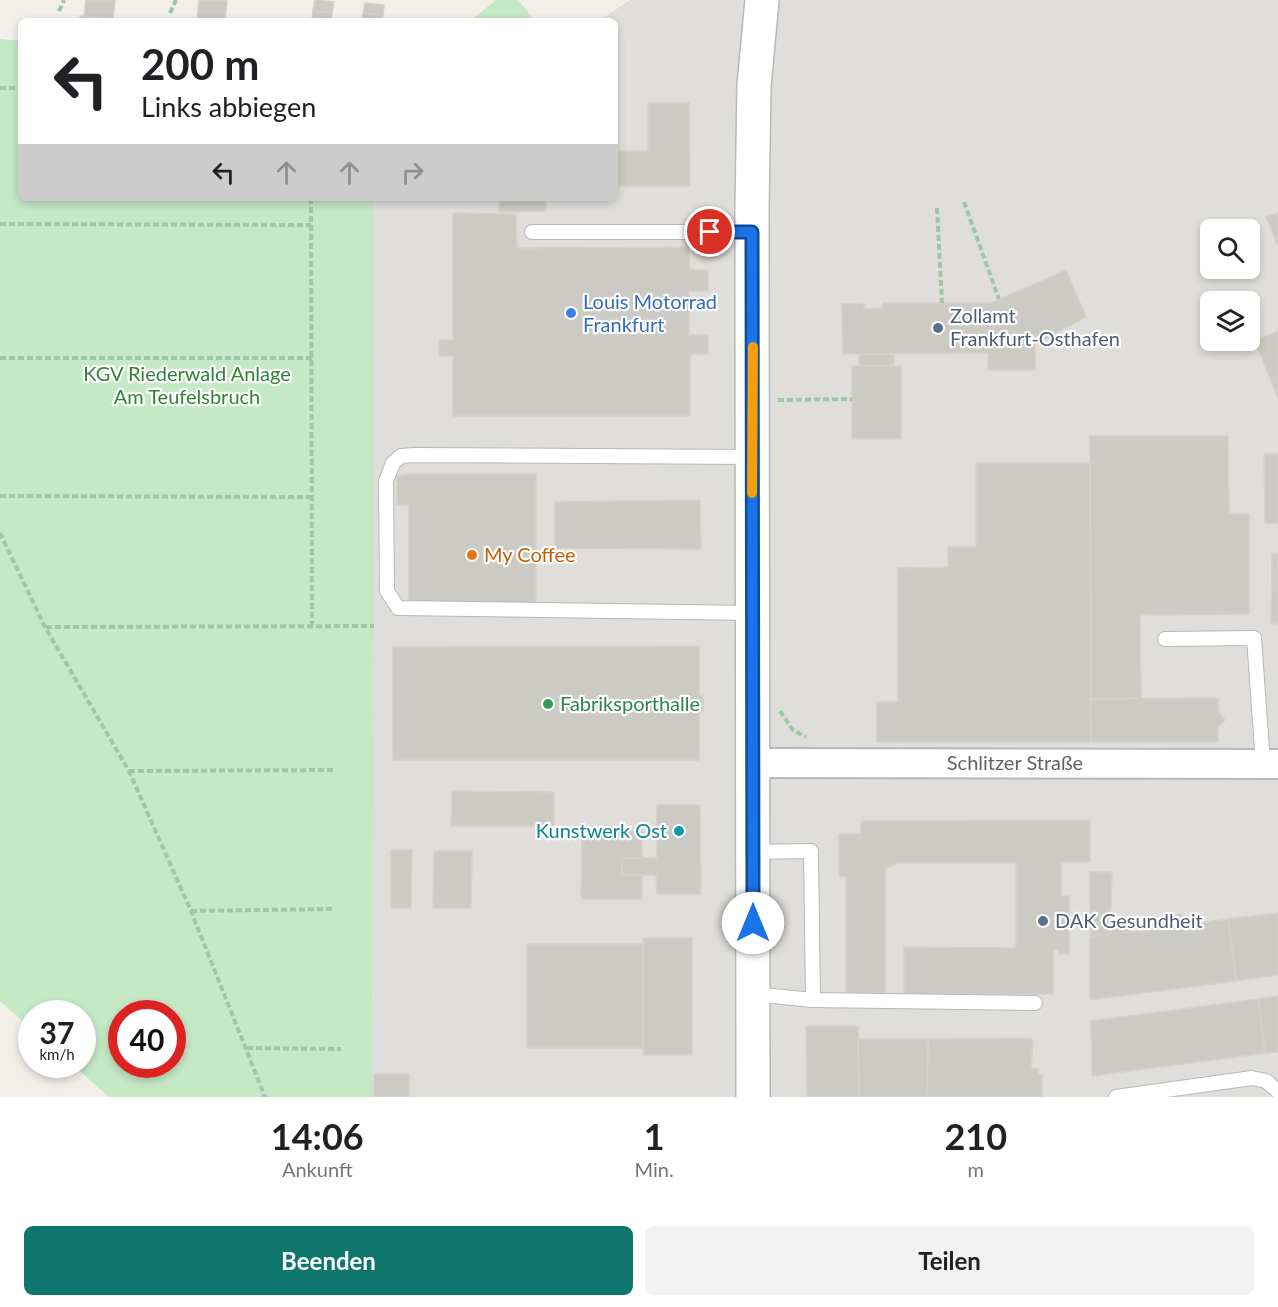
<!DOCTYPE html>
<html lang="de">
<head>
<meta charset="utf-8">
<style>
  :root { --surface:#fff; --page:#f2f2f2; --text:#202124; --muted:#757577; --accent:#0f766e }
  body { margin:0; font-family:Lato,sans-serif; background:var(--page); color:var(--text); height:100vh; display:flex; flex-direction:column; font-size:22px; white-space:nowrap }
  * { box-sizing:border-box; margin:0 }
  p { font-size:20px; color:var(--muted) }
  .icon { flex:none; width:33px; height:33px; fill:none; stroke:currentColor; stroke-width:2; stroke-linecap:round; stroke-linejoin:round }
  .map { position:relative; height:1097px; overflow:hidden }
  .sheet { display:flex; flex-direction:column; background:var(--surface); flex:1 }
  .sheet>* { flex:none }
  .banner { position:absolute; left:18px; top:18px; width:600px; height:183px; border-radius:9px; box-shadow:0 3px 9px #0003; background:#fff; color:var(--text); overflow:hidden }
  .controls { position:absolute; left:1200px; top:219px; display:grid; gap:12px }
  .controls a { display:grid; place-items:center; width:60px; height:60px; border-radius:9px; background:var(--surface); box-shadow:0 3px 9px #0003; font-size:30px }
  .speed { position:absolute; left:18px; top:1000px; display:flex; gap:12px; font-size:30px; font-weight:700; text-align:center }
  .speed>* { display:grid; place-content:center; width:78px; height:78px; border-radius:50%; background:var(--surface); box-shadow:0 3px 9px #0003; line-height:1 }
  .speed small { font-size:15px; font-weight:400 }
  .speed .limit { border:9px solid #d22; background:#fff; color:#111 }
  .pin { position:absolute; display:grid; place-items:center; width:51px; height:51px; color:#fff; margin:-26px; border:3px solid #fff; border-radius:50%; box-shadow:0 2px 6px #0007 }
  .me { position:absolute; width:66px; margin:-33px; rotate:0deg; stroke-linejoin:round; filter:drop-shadow(0 0 4px #0008) }
  .turn { display:flex; align-items:center; gap:21px; height:126px; padding:0 24px; font-size:27px }
  .turn .icon { width:78px; height:78px; stroke-width:2.5 }
  .turn b { display:block; font-size:42px; line-height:51px }
  .lanes { display:flex; align-items:center; height:57px; padding:0 24px; background:#0003; justify-content:center; gap:30px; direction:ltr }
  .lanes .off { opacity:.35 }
  .eta { display:flex; justify-content:space-evenly; align-items:center; height:102px; text-align:center }
  .eta b { font-size:36px; font-weight:700; line-height:42px }
  .primary-button { display:flex; gap:12px; margin-top:auto; padding:12px 24px }
  .primary-button a { flex:1; height:69px; border-radius:9px; background:var(--accent); color:#fff; font-size:24px; font-weight:700; line-height:69px; text-align:center }
  .primary-button a+a { background:var(--page); color:var(--text) }
  .map>svg:first-child { display:block }
  .industrial { fill:#e0deda; fill-rule:evenodd }
  .green { fill:#c5e8c5; fill-rule:evenodd }
  .building { fill:#cccac5; stroke:#d6d1c6; stroke-width:1.5 }
  .lines { fill:none; stroke-linecap:round; stroke-linejoin:round }
  .service-casing { stroke:#b5b8bc; stroke-width:16 }
  .minor-casing { stroke:#b5b8bc; stroke-width:32 }
  .tertiary-casing { stroke:#b5b8bc; stroke-width:36 }
  .path { stroke:#9cc7a9; stroke-width:4; stroke-dasharray:6 3; stroke-linecap:butt }
  .service { stroke:#fff; stroke-width:14 }
  .minor { stroke:#fff; stroke-width:28 }
  .tertiary { stroke:#fff; stroke-width:33 }
  .route-casing { stroke:#114b97; stroke-width:15 }
  .route { stroke:#1a73e8; stroke-width:10 }
  .slow { stroke:#f59e0b; stroke-width:10 }
  .shop-dot { fill:#3f7fe0; stroke:#fff; stroke-width:2 }
  .service-dot { fill:#5c6f8a; stroke:#fff; stroke-width:2 }
  .food-dot { fill:#e8710a; stroke:#fff; stroke-width:2 }
  .leisure-dot { fill:#2e9e5b; stroke:#fff; stroke-width:2 }
  .culture-dot { fill:#0f9aa8; stroke:#fff; stroke-width:2 }
  .labels { text-anchor:middle; stroke-width:4.5; stroke-linejoin:round; paint-order:stroke }
  .shop-label { font-size:20px; fill:#366cbe; stroke:#fff; text-anchor:start }
  .service-label { font-size:20px; fill:#4e5e75; stroke:#fff; text-anchor:start }
  .park-label { font-size:20px; fill:#348238; stroke:#fff }
  .food-label { font-size:20px; fill:#c56008; stroke:#fff; text-anchor:start }
  .leisure-label { font-size:20px; fill:#27864d; stroke:#fff; text-anchor:start }
  .street-label { font-size:20px; fill:#5f6368; stroke:#fff }
  .culture-label { font-size:20px; fill:#0d838f; stroke:#fff; text-anchor:end }
</style>
</head>
<body>
<div class="map">
<svg width="1278" height="1097" viewBox="0 0 1278 1097">
  <rect width="100%" height="100%" fill="#f1efe8"/>
  <path class="industrial" d="M630 0H1278V1097H372L375 198H615V21H599ZM1210 230H1250V268H1210ZM1210 302H1250V340H1210Z"/>
  <g class="green">
    <path d="M496 0H518L535 21H470Z"/>
    <path d="M0 39 21 41V198H375L372 1097H109L73 1065H82V1014H32L31 1029 0 1001ZM122 1014H172V1065H122Z"/>
  </g>
  <g class="building">
    <path d="M86 0H115L113 19 84 17Z"/>
    <path d="M199 0 227 1 225 21H197Z"/>
    <path d="M315 0 334 2 332 13 313 10Z"/>
    <path d="M365 3 384 5 383 16 363 13Z"/>
    <path d="M313 10 332 13 331 21 312 20Z"/>
    <path d="M363 13 383 16 382 21H362Z"/>
    <path d="M80 16 108 19V21H80Z"/>
    <path d="M648 103H689L690 186H615V151H648Z"/>
    <path d="M499 198H546V211L499 212Z"/>
    <path d="M453 213 516 214 517 248 689 247 690 270H708V291H689V335H708V354H690V416H453V356H439V340H453Z"/>
    <path d="M1278 213V244H1277L1266 217Z"/>
    <path d="M1066 270 1086 317 1035 344V370H988V353L843 354 842 304 864 303V309L883 308V303H991Z"/>
    <path d="M1278 331V398L1255 341Z"/>
    <rect x="859" y="354" width="35" height="12"/>
    <rect x="852" y="366" width="49" height="73"/>
    <path d="M1090 436H1228L1229 514H1249V614L1140 615 1141 698 1090 699Z"/>
    <path d="M1264 454H1278V523H1265Z"/>
    <path d="M976 463H1090L1091 742H877V702H898V568L948 567V547H976Z"/>
    <path d="M409 474H536V605L409 606V505H397V476Z"/>
    <path d="M700 500 701 549 555 548V502Z"/>
    <path d="M1272 554H1278V624L1271 623Z"/>
    <path d="M699 646V696H703V712H699V760H393V647Z"/>
    <path d="M1218 698 1219 713 1225 720 1218 727V742H1091L1090 699Z"/>
    <path d="M452 791 554 792V826H451Z"/>
    <path d="M657 805H700L701 894H657L656 875H622V858H657Z"/>
    <path d="M1090 820V862H1061V896H1069V954H1059V949H1053V994H904V947L1016 948V863H897L885 869V993H846V877L839 876V834H861V821Z"/>
    <path d="M582 830 642 831V858H622V875H642V899H581Z"/>
    <path d="M391 850H412L411 908H391Z"/>
    <path d="M434 851H472L471 908H433Z"/>
    <path d="M1090 872H1112L1110 934 1090 937Z"/>
    <path d="M1278 913V975L1236 981 1228 919Z"/>
    <path d="M1182 915 1184 925 1228 919 1236 981 1090 1000V937L1110 934 1109 920 1116 924 1130 919 1132 932 1175 926 1174 916Z"/>
    <rect x="643" y="938" width="49" height="117"/>
    <rect x="527" y="944" width="116" height="104"/>
    <path d="M1278 996V1052L1265 1053 1258 999Z"/>
    <path d="M1258 999 1265 1053 1092 1076 1091 1021Z"/>
    <path d="M806 1026H858L859 1097H807Z"/>
    <path d="M1030 1038 1033 1041 1031 1068 1038 1069V1075H1042V1097H927L928 1039Z"/>
    <path d="M858 1039H928L927 1097H859Z"/>
    <rect x="374" y="1074" width="35" height="23"/>
  </g>
  <g class="lines">
    <defs>
      <g id="service">
        <path d="M532 232H752"/>
        <path d="M752 613 398 608 387 591 386 481 393 463 401 456 414 455 752 457"/>
        <path d="M1165 639 1254 638 1263 763"/>
        <path d="M753 852 811 851 813 1000"/>
        <path d="M753 994 813 1000 1035 1003"/>
        <path d="M1116 1097 1252 1078 1266 1081 1278 1091"/>
      </g>
      <path id="minor" d="M752 763 1278 764"/>
      <path id="tertiary" d="M753 1097 752 209 754 86 762 0"/>
    </defs>
    <use href="#service" class="service-casing"/>
    <use href="#minor" class="minor-casing"/>
    <use href="#tertiary" class="tertiary-casing"/>
    <g class="path">
      <path d="M59 11 64 0"/>
      <path d="M170 13 176 0"/>
      <path d="M0 88H21"/>
      <path d="M311 198 312 625"/>
      <path d="M964 202 999 299"/>
      <path d="M937 208 942 303"/>
      <path d="M0 224 311 225"/>
      <path d="M0 358H312"/>
      <path d="M778 400 852 399"/>
      <path d="M0 496 312 497"/>
      <path d="M0 533 45 627 129 771 191 911 265 1097"/>
      <path d="M46 627 374 626"/>
      <path d="M780 711 793 730 806 737"/>
      <path d="M129 771 334 770"/>
      <path d="M191 911 332 909"/>
      <path d="M247 1048 341 1049"/>
    </g>
    <use href="#service" class="service"/>
    <use href="#minor" class="minor"/>
    <use href="#tertiary" class="tertiary"/>
  </g>
  <g class="lines">
    <defs>
      <path id="route" d="M710 232H752L753 923"/>
    </defs>
    <use href="#route" class="route-casing"/>
    <use href="#route" class="route"/>
    <path class="slow" d="M752 493 753 347"/>
  </g>
  <circle class="shop-dot" cx="571" cy="313" r="6"/>
  <g class="service-dot">
    <circle cx="938" cy="328" r="6"/>
    <circle cx="1043" cy="921" r="6"/>
  </g>
  <circle class="food-dot" cx="472" cy="555" r="6"/>
  <circle class="leisure-dot" cx="548" cy="704" r="6"/>
  <circle class="culture-dot" cx="679" cy="831" r="6"/>
  <g class="labels">
    <g class="shop-label">
      <text x="583" y="309">Louis Motorrad<tspan x="583" dy="23">Frankfurt</tspan></text>
    </g>
    <g class="service-label">
      <text x="950" y="323">Zollamt<tspan x="950" dy="23">Frankfurt-Osthafen</tspan></text>
      <text x="1055" y="928">DAK Gesundheit</text>
    </g>
    <g class="park-label">
      <text x="187" y="381">KGV Riederwald Anlage<tspan x="187" dy="23">Am Teufelsbruch</tspan></text>
    </g>
    <g class="food-label">
      <text x="484" y="562">My Coffee</text>
    </g>
    <g class="leisure-label">
      <text x="560" y="711">Fabriksporthalle</text>
    </g>
    <g class="street-label">
      <text x="1015" y="770">Schlitzer Straße</text>
    </g>
    <g class="culture-label">
      <text x="667" y="838">Kunstwerk Ost</text>
    </g>
  </g>
</svg>
<div class="controls">
<a><svg class="icon" aria-label="search" viewBox="0 0 24 24"><circle cx="10" cy="10" r="6"/><path d="M15 15l6 6"/></svg></a>
<a><svg class="icon" aria-label="layers" viewBox="0 0 24 24"><path d="M12 4l9 5-9 5-9-5zM3 14l9 5 9-5"/></svg></a>
</div>
<div class="speed"><div>37<small>km/h</small></div><div class="limit">40</div></div>
<div class="pin" style="left:710px;top:232px;background:#d93025"><svg class="icon" aria-label="arrive" viewBox="0 0 24 24"><path d="M6 21V4h12l-3 4 3 4H6"/></svg></div>
<svg class="me" style="left:753px;top:923px" viewBox="-20 -20 40 40"><circle r="19" fill="#fff"/><path d="M0-13L10 11 0 6-10 11z" fill="#1a73e8"/></svg>
<div class="banner">
<div class="turn"><svg class="icon" aria-label="left" viewBox="0 0 24 24"><path d="M17 20v-9H6M10 6l-5 5 5 5"/></svg><div><b>200 m</b>Links abbiegen</div></div>
<div class="lanes"><svg class="icon" aria-label="left" viewBox="0 0 24 24"><path d="M17 20v-9H6M10 6l-5 5 5 5"/></svg><svg class="icon off" aria-label="ahead" viewBox="0 0 24 24"><path d="M12 20V5M6 11l6-6 6 6"/></svg><svg class="icon off" aria-label="ahead" viewBox="0 0 24 24"><path d="M12 20V5M6 11l6-6 6 6"/></svg><svg class="icon off" aria-label="right" viewBox="0 0 24 24"><path d="M7 20v-9h11M14 6l5 5-5 5"/></svg></div>
</div>
</div>
<section class="sheet">
<div class="eta">
<div><b>14:06</b><p>Ankunft</p></div>
<div><b>1</b><p>Min.</p></div>
<div><b>210</b><p>m</p></div>
</div>
<div class="primary-button"><a>Beenden</a><a>Teilen</a></div>
</section>
</body>
</html>
